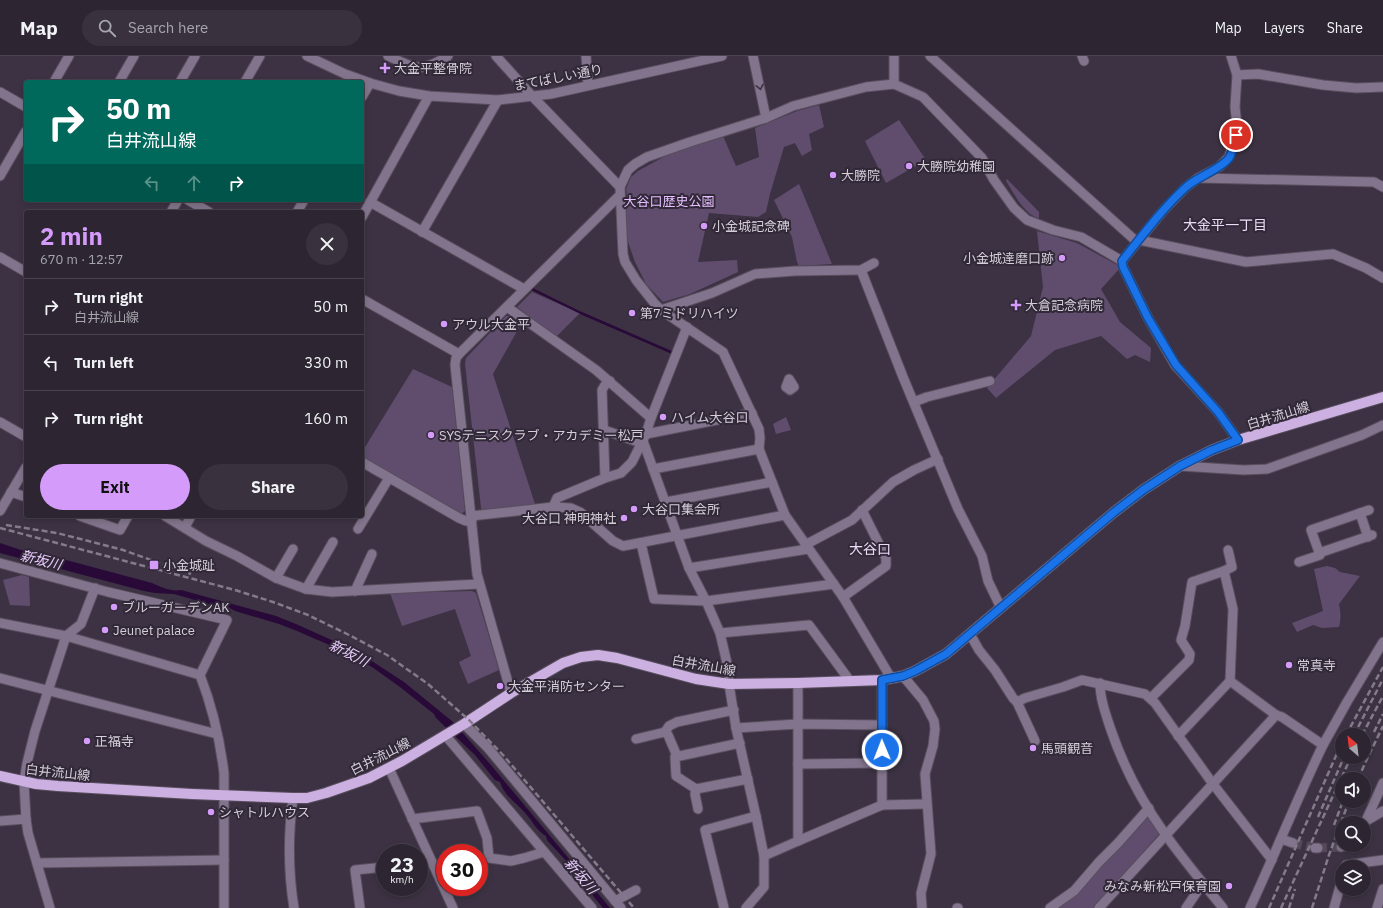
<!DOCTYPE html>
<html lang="en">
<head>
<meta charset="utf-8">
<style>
  :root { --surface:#2d2632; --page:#39323e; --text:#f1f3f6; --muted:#a7a5ac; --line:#48434d; --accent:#d59bfb }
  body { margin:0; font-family:"IBM Plex Sans","Noto Sans JP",sans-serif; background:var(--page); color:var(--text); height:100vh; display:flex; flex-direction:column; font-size:15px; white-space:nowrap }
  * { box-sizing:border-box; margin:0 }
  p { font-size:13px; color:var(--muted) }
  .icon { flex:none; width:22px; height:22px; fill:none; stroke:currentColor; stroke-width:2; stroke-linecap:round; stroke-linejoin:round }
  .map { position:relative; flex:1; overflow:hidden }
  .sheet { position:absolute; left:24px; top:154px; width:340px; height:308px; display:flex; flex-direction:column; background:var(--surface); border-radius:4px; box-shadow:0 2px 6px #0003,0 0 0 1px var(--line) }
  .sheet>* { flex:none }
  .guide { position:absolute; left:24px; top:24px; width:340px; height:122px; border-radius:4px; box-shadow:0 2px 6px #0003,0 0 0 1px var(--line); background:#00695c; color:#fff; overflow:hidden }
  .needle { width:26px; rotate:332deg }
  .fabs { position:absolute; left:1335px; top:672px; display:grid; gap:8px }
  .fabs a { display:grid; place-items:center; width:36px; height:36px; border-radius:50%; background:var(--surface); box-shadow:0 2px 6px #0003,0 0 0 1px var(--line); font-size:20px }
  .speed { position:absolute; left:376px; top:788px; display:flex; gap:8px; font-size:20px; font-weight:700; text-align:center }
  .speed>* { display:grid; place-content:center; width:52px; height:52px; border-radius:50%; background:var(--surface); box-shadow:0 2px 6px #0003,0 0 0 1px var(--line); line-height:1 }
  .speed small { font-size:10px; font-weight:400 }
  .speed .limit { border:6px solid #d22; background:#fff; color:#111 }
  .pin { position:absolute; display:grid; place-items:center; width:34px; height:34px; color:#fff; margin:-17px; border:2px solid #fff; border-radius:50%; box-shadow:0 1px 4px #0007 }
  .me { position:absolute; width:44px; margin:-22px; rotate:359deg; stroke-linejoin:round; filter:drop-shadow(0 0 3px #0008) }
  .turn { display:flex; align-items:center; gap:14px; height:84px; padding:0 16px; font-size:18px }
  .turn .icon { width:52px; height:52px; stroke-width:2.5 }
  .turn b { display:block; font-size:28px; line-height:34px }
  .lanes { display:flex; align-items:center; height:38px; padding:0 16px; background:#0003; justify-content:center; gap:20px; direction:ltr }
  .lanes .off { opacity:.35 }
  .round { display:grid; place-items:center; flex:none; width:42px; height:42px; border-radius:21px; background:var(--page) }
  .summary { display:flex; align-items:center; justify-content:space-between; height:68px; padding:0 16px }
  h1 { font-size:24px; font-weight:800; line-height:30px; color:var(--accent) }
  .cta { display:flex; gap:8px; margin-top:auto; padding:8px 16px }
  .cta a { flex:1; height:46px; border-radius:24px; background:var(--accent); color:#111; font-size:16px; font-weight:800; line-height:46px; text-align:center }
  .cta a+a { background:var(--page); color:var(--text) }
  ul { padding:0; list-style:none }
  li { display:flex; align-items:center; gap:12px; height:56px; padding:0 16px; border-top:1px solid var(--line) }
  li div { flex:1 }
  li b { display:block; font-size:15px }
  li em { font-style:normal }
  header { display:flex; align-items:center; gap:24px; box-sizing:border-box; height:56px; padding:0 20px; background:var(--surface); border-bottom:1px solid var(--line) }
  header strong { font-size:19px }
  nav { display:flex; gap:22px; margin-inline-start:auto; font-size:14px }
  .search { width:280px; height:36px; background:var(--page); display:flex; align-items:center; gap:10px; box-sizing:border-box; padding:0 14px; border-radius:22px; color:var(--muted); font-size:15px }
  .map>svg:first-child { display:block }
  .green { fill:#604d6d }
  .water { fill:#280938 }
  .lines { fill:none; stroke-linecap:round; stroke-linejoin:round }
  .stream { stroke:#280938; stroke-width:2.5 }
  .minor-tunnel { stroke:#53495a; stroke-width:9; stroke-dasharray:9 4.5; stroke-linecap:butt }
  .minor-casing { stroke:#584e5e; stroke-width:11 }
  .major-casing { stroke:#584e5e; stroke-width:12 }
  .minor { stroke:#82748c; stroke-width:9 }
  .major { stroke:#cdb0e2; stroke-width:10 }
  .rail { stroke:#837b89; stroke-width:2.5; stroke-dasharray:6 3; stroke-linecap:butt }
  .oneway { stroke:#3d3345 }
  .route-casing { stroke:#114b97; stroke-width:10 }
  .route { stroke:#1a73e8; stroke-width:7 }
  .poi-dot { fill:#d59bfb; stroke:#312838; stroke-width:1.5 }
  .labels { text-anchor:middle; stroke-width:4; stroke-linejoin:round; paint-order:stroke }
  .poi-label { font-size:13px; fill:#d5ced9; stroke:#312838; text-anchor:start }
  .street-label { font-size:13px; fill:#d5ced9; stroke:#312838 }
  .park-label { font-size:13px; fill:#e5bfff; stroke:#312838 }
  .neighbourhood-label { font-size:14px; fill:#ebdbf6; stroke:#312838 }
  .water-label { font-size:14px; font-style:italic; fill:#e7cbfb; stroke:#312838 }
</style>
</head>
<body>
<header>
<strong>Map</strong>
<div class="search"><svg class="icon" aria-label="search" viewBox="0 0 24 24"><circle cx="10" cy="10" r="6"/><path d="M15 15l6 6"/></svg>Search here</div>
<nav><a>Map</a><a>Layers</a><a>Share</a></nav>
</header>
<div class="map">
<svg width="1383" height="852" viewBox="0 0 1383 852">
  <rect width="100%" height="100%" fill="#3c3243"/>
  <g class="green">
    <path d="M819 49 824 71 809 78 812 94 802 100 795 87 784 91 770 138 766 156 758 161 709 157 698 206 737 204 738 216 690 238 663 246 646 228 635 206 628 186 626 176V155L628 147 626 133 631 121 638 115 667 99 723 80 736 110 759 101 755 72 797 55Z"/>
    <path d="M899 64 926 104 886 127 865 85Z"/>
    <path d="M1007 123 1039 156V162C1025 160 1013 136 1006 125Z"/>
    <path d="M799 128 832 208 799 210 797 206 792 181 774 144Z"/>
    <path d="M1037 175 1077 187 1121 211 1101 233 1120 266 1151 292 1150 306 1135 299 1127 303 1101 280 1055 294 996 342 987 332 1031 280 1043 231Z"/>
    <path d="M532 236 580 257 556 281 517 251Z"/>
    <path d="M506 260H511L521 268 493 318 535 448 482 455 481 452 465 308 466 302Z"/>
    <path d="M413 313 452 331 465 455 460 459 362 402V396Z"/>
    <path d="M786 361 791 374 776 378 773 368Z"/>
    <path d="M1327 510 1335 512 1340 516 1360 520 1339 548C1341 557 1341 563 1339 571L1322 572 1313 569 1297 576 1292 567 1323 555 1314 513Z"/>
    <path d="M22 519 29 521 30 550 10 549 3 524Z"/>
    <path d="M472 535 476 537 499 614 468 628 459 606 471 600 455 553 402 570 390 537Z"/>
    <path d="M1147 759 1159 778 1094 852H1058L1081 833Z"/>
  </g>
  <path class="water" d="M0 487 21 494 40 497 152 527C160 531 172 536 181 534L276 560 296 568 336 586 364 600 404 626 453 666 490 708 610 852H603L571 813 568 807 547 784 546 780C537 775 533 766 526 758 518 748 504 740 500 726L495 724 475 699 436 662 434 658 400 631 372 611 341 594 297 575 279 568 235 555 228 551 212 549 174 538 155 537 144 535 0 497Z"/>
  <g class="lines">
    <path class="stream" d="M530 232 581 257 673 297"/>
    <g class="minor-tunnel">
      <path d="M1293 787 1315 792"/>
      <path d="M1318 792 1341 791"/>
    </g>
    <defs>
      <g id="minor">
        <path d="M307 0 345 18 370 27 399 35 429 40 498 44 551 38 722 0"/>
        <path d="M388 0C417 13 420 17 448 0"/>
        <path d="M496 0 532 40 620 131"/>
        <path d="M586 0 588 29"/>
        <path d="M753 0 766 62"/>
        <path d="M894 0V28"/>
        <path d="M930 0 1137 186"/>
        <path d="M1082 0 1084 5"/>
        <path d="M1237 19 1258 18 1323 29 1356 32 1383 31"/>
        <path d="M54 26 69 0"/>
        <path d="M119 26 134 0"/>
        <path d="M180 26 195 0"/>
        <path d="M245 26 260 0"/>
        <path d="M0 36 26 51"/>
        <path d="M362 41 370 27"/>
        <path d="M0 120 26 75"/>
        <path d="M1199 122 1374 126 1383 131"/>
        <path d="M188 144 209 156"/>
        <path d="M370 146 524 233"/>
        <path d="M171 156 178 144"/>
        <path d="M297 156 304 144"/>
        <path d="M362 161 429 40"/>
        <path d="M422 176 498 44"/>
        <path d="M1139 184 1246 206 1333 198 1366 212 1383 222"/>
        <path d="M0 201 26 216"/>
        <path d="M1122 205 1162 156 1185 132 1198 122 1219 111 1229 101 1237 70 1235 51 1237 19 1231 0"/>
        <path d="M861 214 903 321 958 453 982 500 988 525 1001 552"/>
        <path d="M362 243 459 298"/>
        <path d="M507 251 596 314 651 362"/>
        <path d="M661 254 712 237 755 218 795 215 861 214 874 207"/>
        <path d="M789 323 794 331 790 334 786 331Z"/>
        <path d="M914 346 927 341 990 325"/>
        <path d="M0 366 26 381"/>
        <path d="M604 374 641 387"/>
        <path d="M646 378 752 357"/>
        <path d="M643 385 689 512 706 545 720 577 729 616V628L736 672 756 760 705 774 724 852"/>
        <path d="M362 406 459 462 466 465H472"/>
        <path d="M1180 410 1244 414 1267 413 1362 379 1383 369"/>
        <path d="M653 413 759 393"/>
        <path d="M605 422 602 334 605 329 610 325"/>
        <path d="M11 436 26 441"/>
        <path d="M666 446 772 426"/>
        <path d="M553 451 557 442 605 422 621 417 632 406 646 378 651 362 687 271"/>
        <path d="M0 455 26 411"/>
        <path d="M1360 457 1368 481"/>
        <path d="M80 460 120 474 128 460"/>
        <path d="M165 460 206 485 237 500 276 522 306 533 332 536 479 528"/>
        <path d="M471 460 553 451 571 452 580 456 613 485 623 490 785 459"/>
        <path d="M185 471 191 460"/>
        <path d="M358 473 389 422"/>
        <path d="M641 487 654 543 706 545 834 528"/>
        <path d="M805 489 852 464 893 426 914 414 938 403"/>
        <path d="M1319 497 1372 479"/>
        <path d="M1299 506 1320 499 1311 474 1369 454"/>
        <path d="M0 507 108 536 227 564 200 619C212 650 220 684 224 717V852"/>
        <path d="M689 512 808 493"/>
        <path d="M1224 515 1232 511 1228 494"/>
        <path d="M276 522 293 493"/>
        <path d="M306 533 333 486"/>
        <path d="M355 535 372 498"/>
        <path d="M843 541 886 510V502L862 454"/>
        <path d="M0 567 66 580 200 619"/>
        <path d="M720 577 809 569 850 625"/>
        <path d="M970 578 979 594 995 614 1013 642 1017 646 1025 642 1063 631 1082 624 1145 638 1155 647 1213 728 1272 804"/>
        <path d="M903 620 923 644 934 665 935 673 933 690 925 718 931 798 921 837 922 852"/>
        <path d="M0 622 217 678"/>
        <path d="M891 622 843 541 785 459 759 393 760 382 759 373 723 296 661 254 655 248 636 224 625 206 623 198 620 131 628 114 635 108 647 101 690 86 766 62 793 50 866 31 894 28 923 41 982 102 994 124 1014 152 1027 164 1053 174 1081 181 1122 205 1123 211 1148 262 1175 309 1218 356 1238 384"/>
        <path d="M1100 627C1100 643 1106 659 1111 674 1123 709 1141 744 1163 775 1181 801 1203 827 1223 852"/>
        <path d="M511 637 477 518 455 309 456 302 459 298 620 139"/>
        <path d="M1151 642 1189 604 1190 598 1181 584 1185 570 1192 526 1224 515 1233 553 1230 625"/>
        <path d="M1017 646 1035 685"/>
        <path d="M464 668 488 692 621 852"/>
        <path d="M736 672 798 668 882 669"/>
        <path d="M445 679 592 852"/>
        <path d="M1178 680 1230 625 1276 659 1282 661 1323 689C1297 743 1275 798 1250 852"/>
        <path d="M636 683 665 676"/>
        <path d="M740 687 675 701 676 720 696 733 748 723"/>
        <path d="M1323 689 1347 646 1383 586"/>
        <path d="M677 700 668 679 665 676 669 670 677 666 734 654"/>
        <path d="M798 708 882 707"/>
        <path d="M389 712 453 852"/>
        <path d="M696 733 695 738 698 753"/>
        <path d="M293 742C288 779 288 815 294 852"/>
        <path d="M882 749 926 748"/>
        <path d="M756 760 764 800 798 785V627"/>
        <path d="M412 763 477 755 487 782 489 802 511 805 524 802 544 796"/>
        <path d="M0 765 26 763"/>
        <path d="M1366 765 1383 755"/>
        <path d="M1364 769 1383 727"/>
        <path d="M1281 783 1293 787"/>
        <path d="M798 785 882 749V624"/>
        <path d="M1341 791 1347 789"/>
        <path d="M1315 792H1318"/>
        <path d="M37 807 224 804"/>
        <path d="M419 808 432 806"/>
        <path d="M1345 811 1346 809 1383 804"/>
        <path d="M615 845 636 834"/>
        <path d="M50 852 28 777 26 763 24 726 27 707 35 675 66 580 81 568 95 532"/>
        <path d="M360 852 355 814 385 811"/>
        <path d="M746 852 764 831V800"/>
        <path d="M957 852H958"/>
        <path d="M1050 852 1074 835 1099 806 1118 787 1149 752"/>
        <path d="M1099 852 1276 659"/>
        <path d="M1186 852 1203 827"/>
        <path d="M1334 852 1342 823"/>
        <path d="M1377 852 1383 833"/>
      </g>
      <path id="major" d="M0 720 36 728 58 730 192 738 293 742H307L326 737 369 722 402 705 464 668 511 637 563 607 581 601 598 599 617 602 696 623 729 628 798 627 882 624 903 620 915 615 946 598 1113 457 1143 434 1180 410 1212 394 1238 384 1383 341"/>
    </defs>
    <use href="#minor" class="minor-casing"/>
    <use href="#major" class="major-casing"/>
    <use href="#minor" class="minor"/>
    <use href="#major" class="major"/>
    <g class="rail">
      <path d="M6 469 57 477 123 494 191 518"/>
      <path d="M0 472 235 534 273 546 308 559 349 579 387 599 428 628 469 664 503 699 634 852"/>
      <path d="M1374 676 1383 658"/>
      <path d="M1346 679 1383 611"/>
      <path d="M1354 679 1383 623"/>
      <path d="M1362 679 1383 640"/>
      <path d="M1358 723 1367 703 1383 670"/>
      <path d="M1318 761 1344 701"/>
      <path d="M1334 769 1343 745"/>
      <path d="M1269 852 1342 686"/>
      <path d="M1281 852 1351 701"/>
      <path d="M1289 852 1295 833"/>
      <path d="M1312 852 1329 799 1349 745"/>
    </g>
  </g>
  <defs><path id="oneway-chevron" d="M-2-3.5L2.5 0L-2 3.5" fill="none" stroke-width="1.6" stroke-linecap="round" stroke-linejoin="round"/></defs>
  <use class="oneway" href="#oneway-chevron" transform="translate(760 31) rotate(78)"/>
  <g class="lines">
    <defs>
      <path id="route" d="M882 694V624L903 620 915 615 946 598 1113 457 1143 434 1180 410 1212 394 1238 384 1218 356 1176 309 1148 262 1123 211 1122 205C1142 180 1162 153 1186 131 1197 121 1221 113 1229 102 1233 96 1234 86 1236 79"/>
    </defs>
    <use href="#route" class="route-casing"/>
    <use href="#route" class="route"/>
  </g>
  <g class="poi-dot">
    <path d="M383 6h4v4h4v4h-4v4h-4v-4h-4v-4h4z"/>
    <circle cx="909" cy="110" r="4"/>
    <circle cx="833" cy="119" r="4"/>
    <circle cx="704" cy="170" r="4"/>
    <circle cx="1062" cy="202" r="4"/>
    <path d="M1014 243h4v4h4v4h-4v4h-4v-4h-4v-4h4z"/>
    <circle cx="632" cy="257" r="4"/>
    <circle cx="444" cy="268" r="4"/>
    <circle cx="663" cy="361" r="4"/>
    <circle cx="431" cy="379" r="4"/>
    <circle cx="634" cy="453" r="4"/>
    <circle cx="624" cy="462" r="4"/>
    <rect x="149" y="504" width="10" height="10" rx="2"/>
    <circle cx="114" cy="551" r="4"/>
    <circle cx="105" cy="574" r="4"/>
    <circle cx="1289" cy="609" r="4"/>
    <circle cx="500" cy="630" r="4"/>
    <circle cx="87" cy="685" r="4"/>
    <circle cx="1033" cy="692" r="4"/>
    <circle cx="211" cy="756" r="4"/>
    <circle cx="1229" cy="830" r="4"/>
  </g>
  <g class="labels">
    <g class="poi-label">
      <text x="394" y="17">大金平整骨院</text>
      <text x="917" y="115">大勝院幼稚園</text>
      <text x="841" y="124">大勝院</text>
      <text x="712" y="175">小金城記念碑</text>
      <text x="1054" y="207" text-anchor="end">小金城達磨口跡</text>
      <text x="1025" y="254">大倉記念病院</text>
      <text x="640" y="262">第7ミドリハイツ</text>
      <text x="452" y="273">アウル大金平</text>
      <text x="671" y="366">ハイム大谷口</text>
      <text x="439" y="384">SYSテニスクラブ・アカデミー松戸</text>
      <text x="642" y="458">大谷口集会所</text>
      <text x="616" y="467" text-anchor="end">大谷口 神明神社</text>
      <text x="163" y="514">小金城趾</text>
      <text x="122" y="556">ブルーガーデンAK</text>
      <text x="113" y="579">Jeunet palace</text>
      <text x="1297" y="614">常真寺</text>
      <text x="508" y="635">大金平消防センター</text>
      <text x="95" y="690">正福寺</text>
      <text x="1041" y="697">馬頭観音</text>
      <text x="219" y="761">シャトルハウス</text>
      <text x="1221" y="835" text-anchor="end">みなみ新松戸保育園</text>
    </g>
    <g class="street-label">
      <text transform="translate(558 21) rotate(-11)" y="5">まてばしい通り</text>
      <text transform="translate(1278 359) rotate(-17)" y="5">白井流山線</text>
      <text transform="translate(704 609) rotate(10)" y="5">白井流山線</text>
      <text transform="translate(380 700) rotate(-27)" y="5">白井流山線</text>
      <text transform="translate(58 716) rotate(6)" y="5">白井流山線</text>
    </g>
    <g class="park-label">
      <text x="669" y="150">大谷口歴史公園</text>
    </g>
    <g class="neighbourhood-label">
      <text x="1225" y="174">大金平一丁目</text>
      <text x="870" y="498">大谷口</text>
    </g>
    <g class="water-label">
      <text transform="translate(41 504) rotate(14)" y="5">新坂川</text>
      <text transform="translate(349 597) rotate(27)" y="5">新坂川</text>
      <text transform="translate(581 820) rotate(50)" y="5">新坂川</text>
    </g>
  </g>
</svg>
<div class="fabs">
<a><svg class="needle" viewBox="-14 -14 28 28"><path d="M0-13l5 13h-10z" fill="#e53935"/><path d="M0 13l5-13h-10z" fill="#a7a5ac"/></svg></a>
<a><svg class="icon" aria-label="sound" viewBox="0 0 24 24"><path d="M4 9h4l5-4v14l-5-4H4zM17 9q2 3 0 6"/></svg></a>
<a><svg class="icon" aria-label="search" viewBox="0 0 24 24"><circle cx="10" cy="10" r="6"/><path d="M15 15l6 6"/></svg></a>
<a><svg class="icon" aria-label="layers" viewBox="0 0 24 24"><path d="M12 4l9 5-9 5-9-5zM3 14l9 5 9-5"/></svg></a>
</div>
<div class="speed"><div>23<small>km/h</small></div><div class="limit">30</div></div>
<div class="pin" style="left:1236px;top:79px;background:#d93025"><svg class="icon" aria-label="arrive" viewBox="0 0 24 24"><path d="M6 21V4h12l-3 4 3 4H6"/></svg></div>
<svg class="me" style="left:882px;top:694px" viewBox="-20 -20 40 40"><circle r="17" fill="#1a73e8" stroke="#fff" stroke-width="3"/><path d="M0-11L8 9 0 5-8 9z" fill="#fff"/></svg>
<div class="guide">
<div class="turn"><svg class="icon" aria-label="right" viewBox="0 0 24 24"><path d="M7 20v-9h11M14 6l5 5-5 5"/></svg><div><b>50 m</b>白井流山線</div></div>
<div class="lanes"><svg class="icon off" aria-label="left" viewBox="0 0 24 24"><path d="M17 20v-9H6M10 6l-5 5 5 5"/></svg><svg class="icon off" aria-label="ahead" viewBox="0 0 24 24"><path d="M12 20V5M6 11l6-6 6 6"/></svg><svg class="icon" aria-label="right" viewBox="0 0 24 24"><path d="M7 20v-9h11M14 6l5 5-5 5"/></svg></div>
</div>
<section class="sheet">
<div class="summary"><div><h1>2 min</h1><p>670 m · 12:57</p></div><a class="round"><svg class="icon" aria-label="close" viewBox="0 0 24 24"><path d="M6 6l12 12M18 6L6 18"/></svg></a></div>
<ul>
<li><svg class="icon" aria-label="right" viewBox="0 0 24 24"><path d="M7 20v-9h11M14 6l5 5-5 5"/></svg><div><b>Turn right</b><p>白井流山線</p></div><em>50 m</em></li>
<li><svg class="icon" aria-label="left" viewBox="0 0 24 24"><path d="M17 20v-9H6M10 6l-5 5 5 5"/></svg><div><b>Turn left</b></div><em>330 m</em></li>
<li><svg class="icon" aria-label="right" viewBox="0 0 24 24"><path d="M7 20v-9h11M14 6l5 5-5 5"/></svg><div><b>Turn right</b></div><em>160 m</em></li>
</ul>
<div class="cta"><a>Exit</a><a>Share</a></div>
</section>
</div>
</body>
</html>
